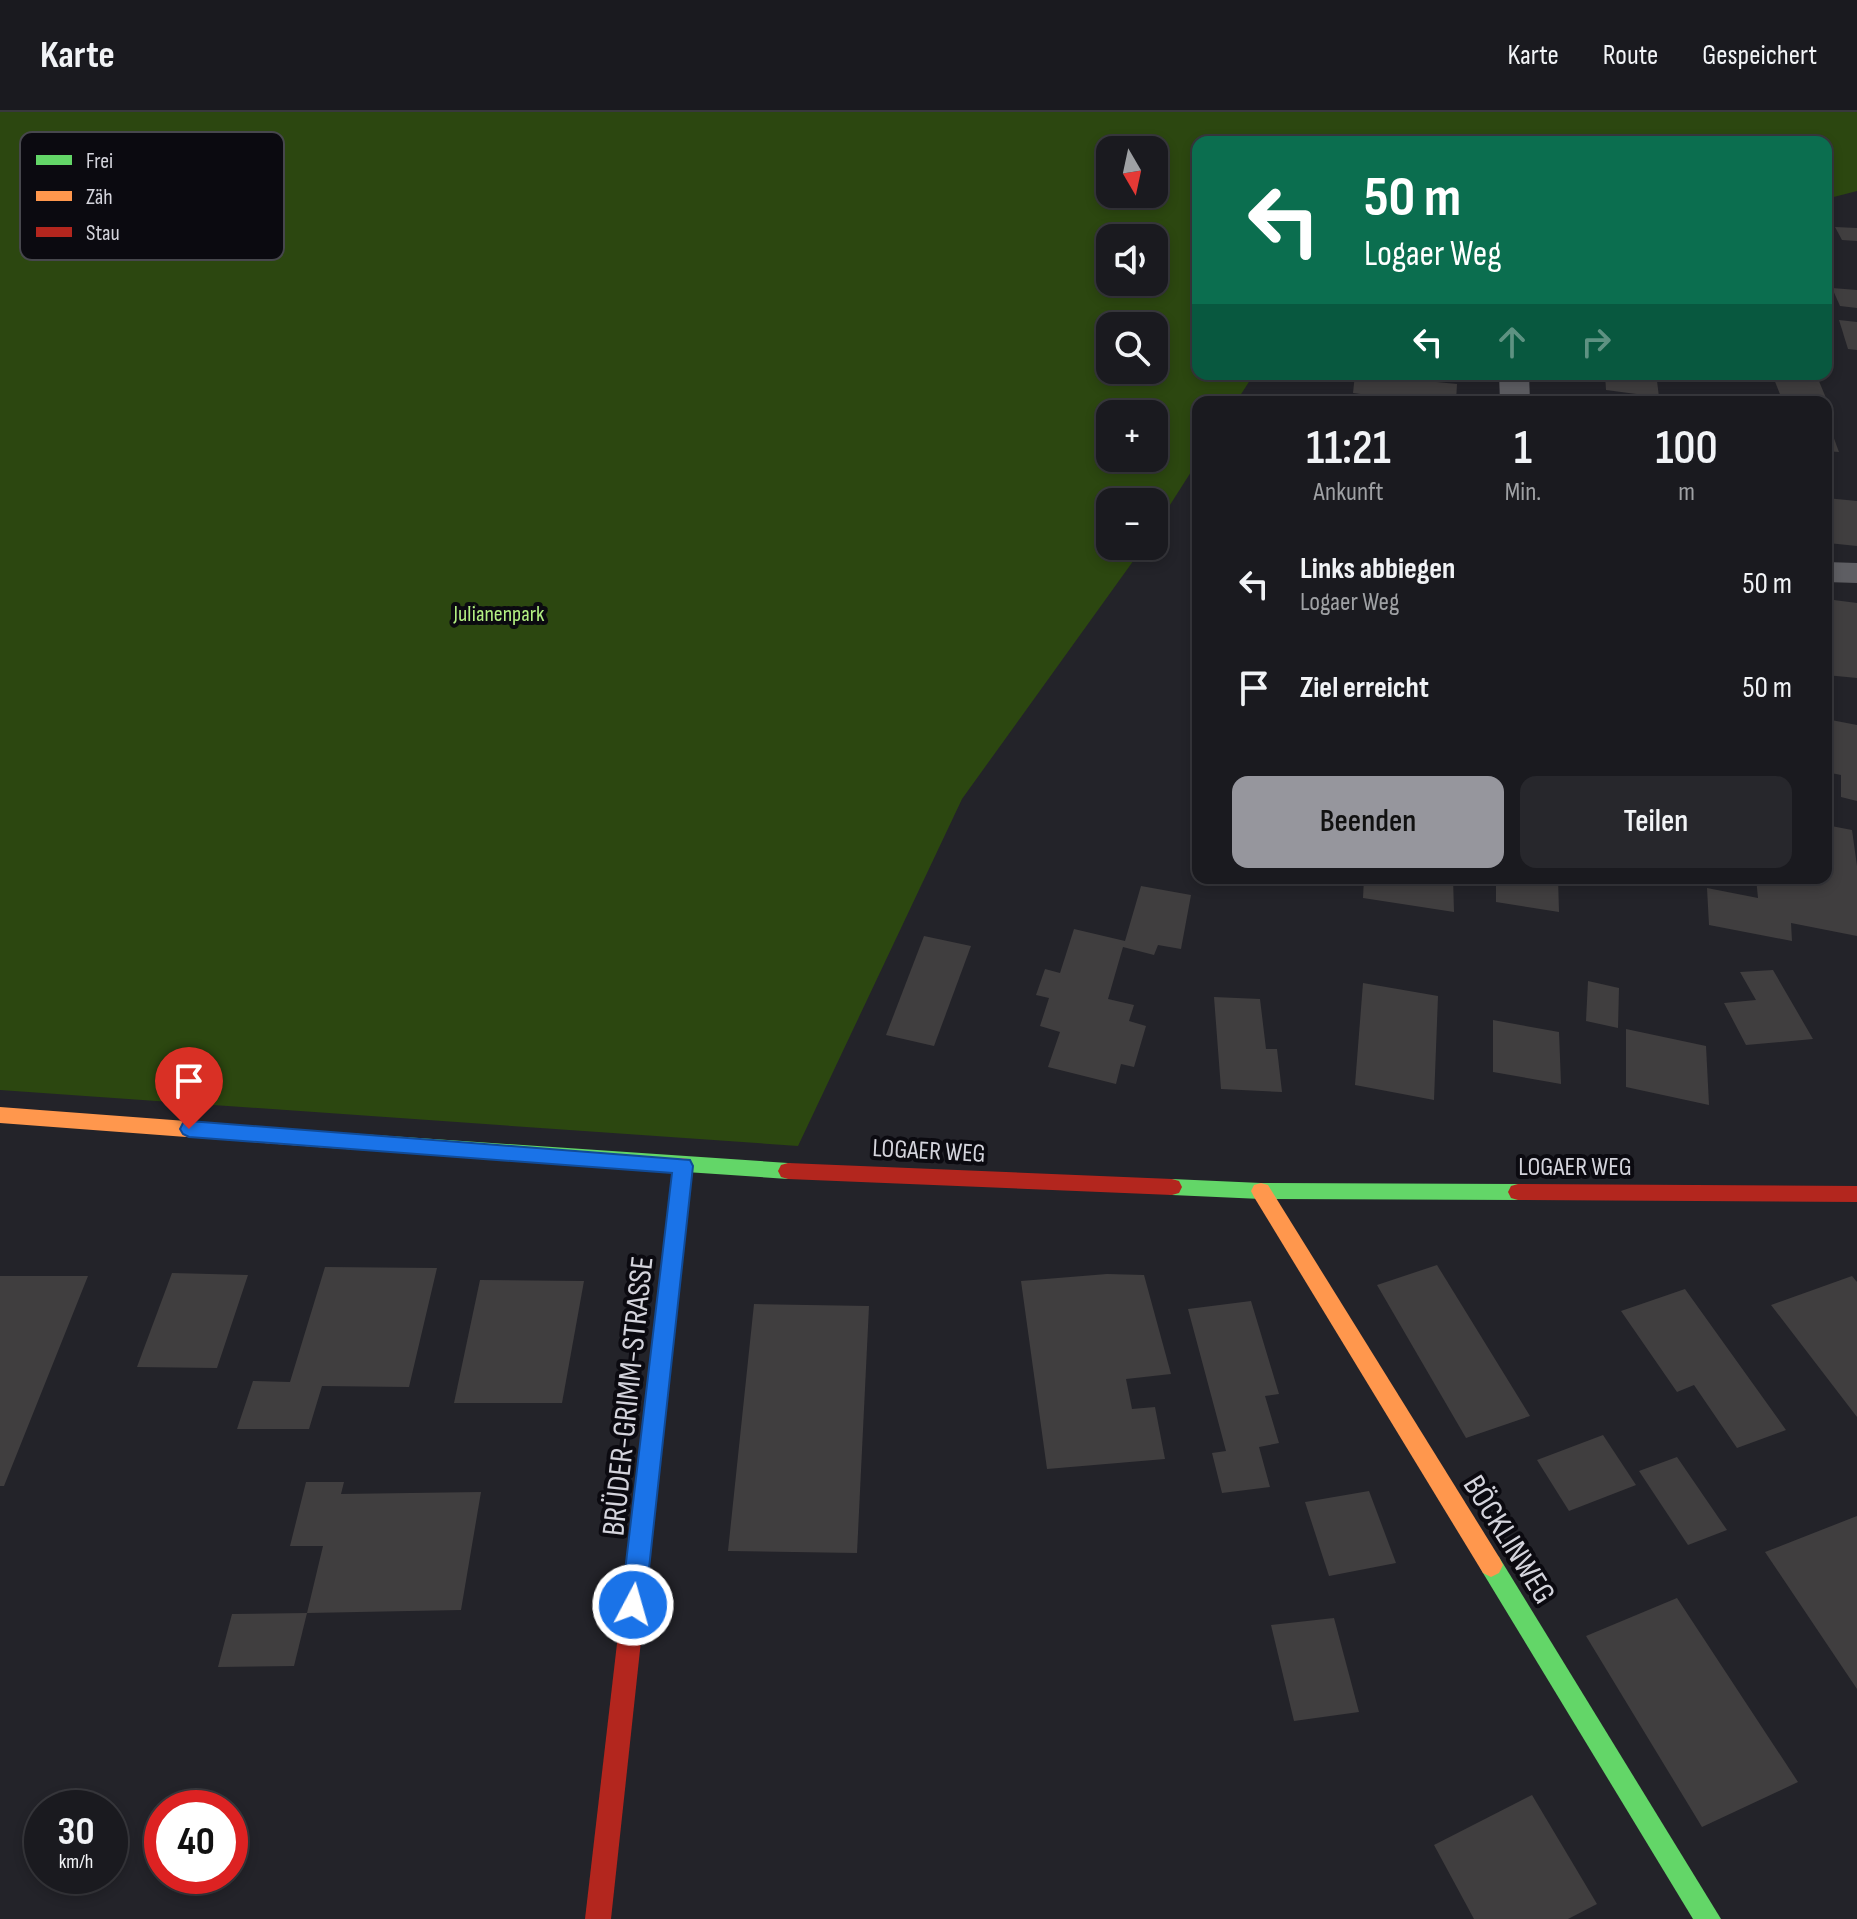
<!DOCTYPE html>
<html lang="de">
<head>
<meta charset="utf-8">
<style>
  :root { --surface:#1a1a1f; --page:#27272c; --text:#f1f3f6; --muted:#9fa1a4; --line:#38383d; --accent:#96969d }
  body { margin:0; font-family:"Sofia Sans Condensed",sans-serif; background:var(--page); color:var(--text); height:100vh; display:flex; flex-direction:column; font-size:30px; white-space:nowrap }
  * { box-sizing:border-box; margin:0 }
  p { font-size:26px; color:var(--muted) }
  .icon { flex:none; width:44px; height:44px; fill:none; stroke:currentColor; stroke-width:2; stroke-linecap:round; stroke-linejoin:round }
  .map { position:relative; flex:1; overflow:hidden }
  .side { position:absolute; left:1192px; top:284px; width:640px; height:488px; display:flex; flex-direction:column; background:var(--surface); border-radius:16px; box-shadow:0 4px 12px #0003,0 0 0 2px var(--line) }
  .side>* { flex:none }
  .guide { position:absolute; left:1192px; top:24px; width:640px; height:244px; border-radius:16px; box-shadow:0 4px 12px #0003,0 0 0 2px var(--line); background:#0b6e4f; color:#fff; overflow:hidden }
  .needle { width:52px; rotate:171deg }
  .fabs { position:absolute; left:1096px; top:24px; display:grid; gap:16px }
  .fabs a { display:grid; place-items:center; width:72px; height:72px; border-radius:16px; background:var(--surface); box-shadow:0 4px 12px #0003,0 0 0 2px var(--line); font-size:40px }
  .speed { position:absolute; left:24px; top:1678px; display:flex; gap:16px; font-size:40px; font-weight:700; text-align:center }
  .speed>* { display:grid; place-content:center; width:104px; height:104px; border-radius:50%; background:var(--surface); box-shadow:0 4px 12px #0003,0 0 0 2px var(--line); line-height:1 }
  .speed small { font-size:20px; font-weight:400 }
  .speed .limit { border:12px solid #d22; background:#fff; color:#111 }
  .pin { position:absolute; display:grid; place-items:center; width:68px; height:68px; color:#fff; margin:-82px -34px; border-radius:50% 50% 50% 0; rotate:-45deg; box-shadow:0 0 8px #0007 }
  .pin .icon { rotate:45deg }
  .me { position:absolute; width:88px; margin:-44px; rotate:6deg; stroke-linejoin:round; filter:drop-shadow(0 0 6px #0008) }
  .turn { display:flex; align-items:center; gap:28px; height:168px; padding:0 40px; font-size:36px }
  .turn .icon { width:104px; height:104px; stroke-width:2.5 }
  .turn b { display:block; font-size:56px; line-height:68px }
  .lanes { display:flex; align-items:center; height:76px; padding:0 40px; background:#0003; justify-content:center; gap:40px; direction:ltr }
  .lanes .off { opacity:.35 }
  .eta { display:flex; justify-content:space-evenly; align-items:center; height:136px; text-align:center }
  .eta b { font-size:48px; font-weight:600; line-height:56px }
  .action { display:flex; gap:16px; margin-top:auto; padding:16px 40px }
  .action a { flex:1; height:92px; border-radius:16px; background:var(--accent); color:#111; font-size:32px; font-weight:600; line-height:92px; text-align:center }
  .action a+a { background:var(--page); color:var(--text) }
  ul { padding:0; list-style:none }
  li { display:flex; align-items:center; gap:24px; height:104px; padding:0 40px }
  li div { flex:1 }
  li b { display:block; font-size:30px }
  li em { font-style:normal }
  header { display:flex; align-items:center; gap:48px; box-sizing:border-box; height:112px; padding:0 40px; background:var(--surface); border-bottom:2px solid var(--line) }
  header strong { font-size:38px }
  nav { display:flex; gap:44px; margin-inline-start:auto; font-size:28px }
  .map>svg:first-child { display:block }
  .green { fill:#2c4710; fill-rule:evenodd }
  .building { fill:#403e3f }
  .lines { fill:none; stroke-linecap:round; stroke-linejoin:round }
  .street { fill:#5e5e63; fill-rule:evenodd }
  .fast { fill:#63d668; fill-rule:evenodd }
  .slow { fill:#ff974d; fill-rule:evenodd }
  .jam { fill:#b3261e; fill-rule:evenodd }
  .route { fill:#1a73e8; stroke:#114b97; stroke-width:2 }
  .labels { text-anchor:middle; stroke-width:8; stroke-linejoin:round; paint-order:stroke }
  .far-park-label { font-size:22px; fill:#b3f083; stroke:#0b0a10 }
  .street-label { font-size:26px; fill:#d4d4dc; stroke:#0b0a10 }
  .near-street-label { font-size:32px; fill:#d4d4dc; stroke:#0b0a10 }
  .key { fill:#0b0a10; stroke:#47474d; stroke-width:2 }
  .key-label { font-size:22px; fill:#d4d4dc }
</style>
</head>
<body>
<header>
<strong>Karte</strong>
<nav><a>Karte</a><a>Route</a><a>Gespeichert</a></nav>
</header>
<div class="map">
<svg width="1857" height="1807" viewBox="0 0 1857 1807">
  <rect width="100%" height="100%" fill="#232329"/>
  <path class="green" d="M0 0H1857V79L1826 87V30H1198V262H1254L1236 290H1198V349L1154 418V390H1110V434H1144L962 687 798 1034 0 978ZM1110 38H1154V82H1110ZM1110 126H1154V170H1110ZM1110 214H1154V258H1110ZM1154 302V346H1110V302Z"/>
  <g class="building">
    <path d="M1835 115 1857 116V129L1842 128Z"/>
    <path d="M1832 176 1857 178V196L1840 194Z"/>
    <path d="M1839 208 1857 210V238L1848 237Z"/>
    <path d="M1355 262 1457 272 1456 290H1389L1390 286 1353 281Z"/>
    <path d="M1772 262H1816L1831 298 1826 297V290H1783Z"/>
    <path d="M1605 263 1657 269 1659 285 1606 278Z"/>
    <path d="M1826 305 1839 340 1826 339Z"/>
    <path d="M1826 386 1857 389V434L1828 431Z"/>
    <path d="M1826 487 1857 491V566L1826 563Z"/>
    <path d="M1826 607 1857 613V689L1841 685V663L1826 660Z"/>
    <path d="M1826 713 1852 718 1857 754V824L1791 811 1792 829 1709 813 1707 776 1758 786 1756 766H1826Z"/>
    <path d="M1364 766H1453L1454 800 1363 786Z"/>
    <path d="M1496 766H1558L1559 800 1496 790Z"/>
    <path d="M1141 774 1191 783 1181 837 1158 833 1154 843 1123 835 1108 887 1134 893 1129 909 1146 914 1134 955 1121 952 1116 972 1048 955 1060 920 1040 914 1049 886 1036 883 1045 857 1060 861 1074 817 1125 829Z"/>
    <path d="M924 824 971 834 934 934 886 923Z"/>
    <path d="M1773 858 1813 927 1746 933 1724 891 1756 888 1740 860Z"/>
    <path d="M1588 869 1619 876 1618 916 1586 909Z"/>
    <path d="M1363 871 1438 884 1434 988 1355 973Z"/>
    <path d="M1214 885 1260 887 1266 937H1277L1282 980 1221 977Z"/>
    <path d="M1493 908 1559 920 1561 972 1493 960Z"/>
    <path d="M1626 917 1706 934 1709 993 1626 975Z"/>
    <path d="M1437 1153 1530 1304 1466 1326 1377 1173Z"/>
    <path d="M325 1155 437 1156 409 1275 322 1274 309 1317H237L253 1269 290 1270Z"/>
    <path d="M172 1161 248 1163 217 1256 137 1255Z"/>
    <path d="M1107 1162 1144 1163 1171 1262 1126 1267 1132 1297 1155 1295 1165 1347 1047 1357 1021 1169Z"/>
    <path d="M0 1164H88L4 1374H0Z"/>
    <path d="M1852 1164 1857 1170V1305L1771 1193Z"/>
    <path d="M480 1168 584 1169 562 1291H454Z"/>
    <path d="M1685 1177 1786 1318 1737 1336 1694 1273 1677 1280 1621 1199Z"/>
    <path d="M1251 1189 1279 1282 1265 1284 1279 1331 1259 1335 1270 1375 1222 1381 1212 1341 1226 1339 1188 1197Z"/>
    <path d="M754 1192 869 1194 857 1441 728 1439Z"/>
    <path d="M1603 1323 1636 1373 1569 1399 1537 1348Z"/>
    <path d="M1677 1345 1727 1418 1688 1433 1639 1359Z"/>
    <path d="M306 1370H344L341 1382 481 1380 461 1498 307 1501 323 1434H290Z"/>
    <path d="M1369 1379 1396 1451 1329 1464 1305 1390Z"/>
    <path d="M1857 1404V1577L1765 1440Z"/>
    <path d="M1677 1486 1798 1670 1702 1715 1586 1524Z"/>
    <path d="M307 1501 294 1554 218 1555 232 1502Z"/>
    <path d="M1334 1506 1359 1600 1294 1609 1271 1513Z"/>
    <path d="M1532 1683 1597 1792 1568 1807H1474L1434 1733Z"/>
  </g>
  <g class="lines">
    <g class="street">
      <path d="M1499 262H1529L1530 290H1500Z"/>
      <path d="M1826 450 1857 451V471L1826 470Z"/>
    </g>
    <g class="fast">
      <path d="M331 1020 788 1051 795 1053 798 1059 795 1065 788 1067 331 1036 324 1034 321 1028 324 1022Z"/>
      <path d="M1172 1067 1261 1071 1518 1072 1525 1074 1528 1080 1525 1086 1518 1088 1261 1087 1172 1083 1165 1081 1162 1075 1165 1069Z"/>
      <path d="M1491 1441 1499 1445 1721 1807H1693L1483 1461 1479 1453 1483 1445Z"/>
    </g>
    <g class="slow">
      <path d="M0 995 331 1020 338 1022 341 1028 338 1034 331 1036 0 1011Z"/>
      <path d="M683 1046 690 1048 693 1054 663 1325 660 1332 652 1336 644 1332 641 1325 673 1054 676 1048Z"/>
      <path d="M1261 1071 1268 1073 1499 1445 1503 1453 1499 1461 1491 1465 1483 1461 1254 1085 1251 1079 1254 1073Z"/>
    </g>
    <g class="jam">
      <path d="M788 1051 1172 1067 1179 1069 1182 1075 1179 1081 1172 1083 788 1067 781 1065 778 1059 781 1053Z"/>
      <path d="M1518 1072 1857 1074V1090L1518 1088 1511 1086 1508 1080 1511 1074Z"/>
      <path d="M652 1314 660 1318 663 1325 611 1807H585L641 1325 644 1318Z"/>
    </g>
  </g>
  <path class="route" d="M189 1009 690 1048 693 1054 645 1493 642 1502 633 1505 625 1502 621 1493 672 1061 189 1025 183 1022 180 1017 183 1011Z"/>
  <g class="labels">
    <g class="far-park-label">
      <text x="499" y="509">Julianenpark</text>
    </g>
    <g class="street-label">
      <text transform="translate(929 1038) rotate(3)" y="9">LOGAER WEG</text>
      <text x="1575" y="1063">LOGAER WEG</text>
    </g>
    <g class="near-street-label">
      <text transform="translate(627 1284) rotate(-84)" y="11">BRÜDER-GRIMM-STRASSE</text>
      <text transform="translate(1510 1427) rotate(58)" y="11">BÖCKLINWEG</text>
    </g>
  </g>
  <rect x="20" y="20" width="264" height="128" rx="12" class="key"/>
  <rect x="36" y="43" width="36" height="10" fill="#63d668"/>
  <rect x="36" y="79" width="36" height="10" fill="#ff974d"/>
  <rect x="36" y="115" width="36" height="10" fill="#b3261e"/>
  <g class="key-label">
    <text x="86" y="56">Frei</text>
    <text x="86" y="92">Zäh</text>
    <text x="86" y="128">Stau</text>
  </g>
</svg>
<div class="fabs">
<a><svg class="needle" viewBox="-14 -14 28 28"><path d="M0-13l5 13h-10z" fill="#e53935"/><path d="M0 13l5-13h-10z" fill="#9fa1a4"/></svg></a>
<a><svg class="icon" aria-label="sound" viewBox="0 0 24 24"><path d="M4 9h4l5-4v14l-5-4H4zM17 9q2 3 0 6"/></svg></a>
<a><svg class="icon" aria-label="search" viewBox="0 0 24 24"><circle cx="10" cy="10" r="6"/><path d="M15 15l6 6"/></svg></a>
<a>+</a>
<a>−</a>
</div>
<div class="speed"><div>30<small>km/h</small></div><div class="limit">40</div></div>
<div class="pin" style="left:189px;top:1017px;background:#d93025"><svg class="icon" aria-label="arrive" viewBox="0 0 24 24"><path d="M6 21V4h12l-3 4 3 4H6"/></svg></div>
<svg class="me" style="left:633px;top:1493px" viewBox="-20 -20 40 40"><circle r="17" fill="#1a73e8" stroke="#fff" stroke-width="3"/><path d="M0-11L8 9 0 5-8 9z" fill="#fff"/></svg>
<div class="guide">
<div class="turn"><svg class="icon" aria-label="left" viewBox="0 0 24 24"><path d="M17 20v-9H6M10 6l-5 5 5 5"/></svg><div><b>50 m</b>Logaer Weg</div></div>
<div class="lanes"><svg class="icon" aria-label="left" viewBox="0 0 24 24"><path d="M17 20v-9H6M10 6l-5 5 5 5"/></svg><svg class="icon off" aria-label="ahead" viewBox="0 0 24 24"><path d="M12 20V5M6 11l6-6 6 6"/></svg><svg class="icon off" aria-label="right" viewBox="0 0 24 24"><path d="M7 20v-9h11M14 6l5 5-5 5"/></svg></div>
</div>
<section class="side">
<div class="eta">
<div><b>11:21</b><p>Ankunft</p></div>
<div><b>1</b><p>Min.</p></div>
<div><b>100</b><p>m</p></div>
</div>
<ul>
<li><svg class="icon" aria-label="left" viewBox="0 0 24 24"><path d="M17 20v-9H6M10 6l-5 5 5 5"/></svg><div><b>Links abbiegen</b><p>Logaer Weg</p></div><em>50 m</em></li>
<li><svg class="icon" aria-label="arrive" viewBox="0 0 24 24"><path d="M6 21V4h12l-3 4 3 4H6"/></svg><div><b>Ziel erreicht</b></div><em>50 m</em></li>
</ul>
<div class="action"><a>Beenden</a><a>Teilen</a></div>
</section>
</div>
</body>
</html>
